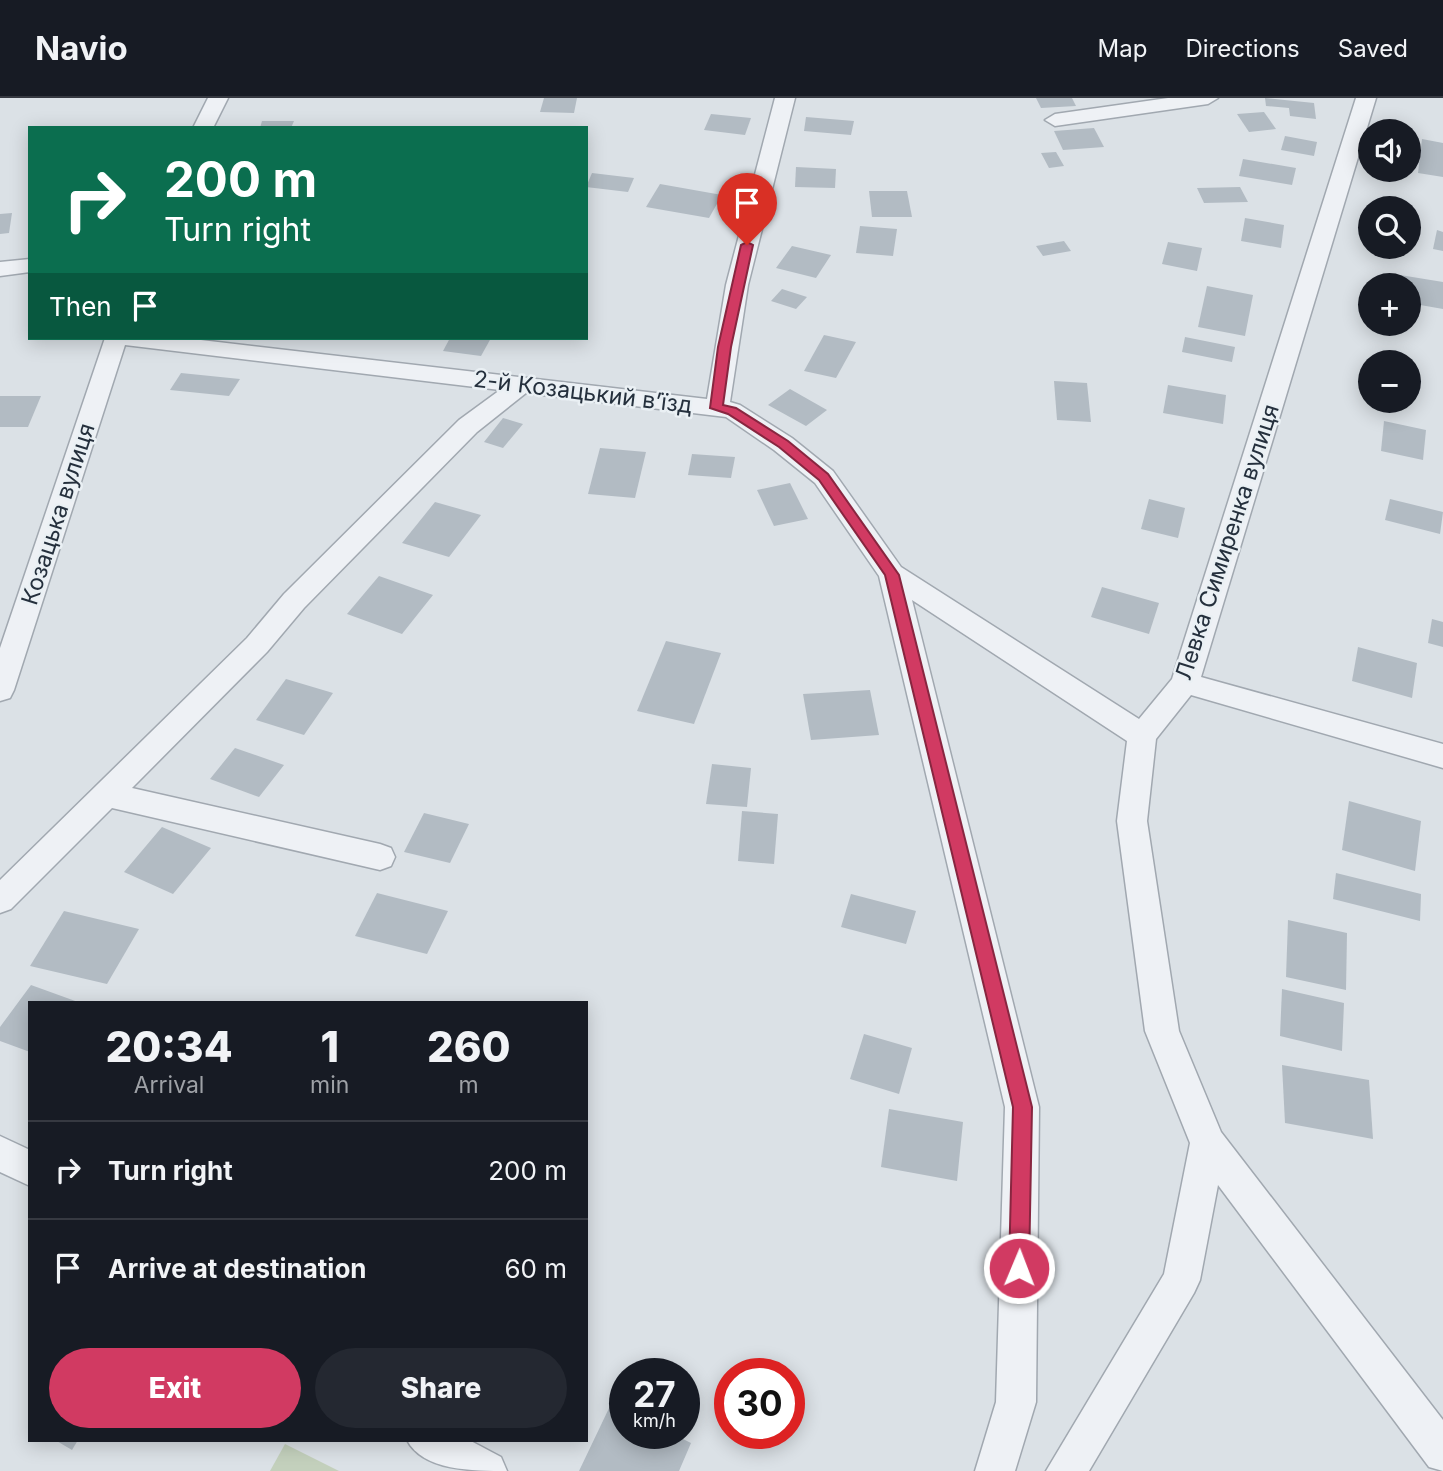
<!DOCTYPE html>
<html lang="en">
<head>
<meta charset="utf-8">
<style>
  :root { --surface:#171b24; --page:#242831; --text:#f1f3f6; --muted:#9ea1a6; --line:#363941; --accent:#d13a62 }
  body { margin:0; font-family:Inter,sans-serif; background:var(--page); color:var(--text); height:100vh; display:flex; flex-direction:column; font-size:26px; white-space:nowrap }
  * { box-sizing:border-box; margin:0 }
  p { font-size:23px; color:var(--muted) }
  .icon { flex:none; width:38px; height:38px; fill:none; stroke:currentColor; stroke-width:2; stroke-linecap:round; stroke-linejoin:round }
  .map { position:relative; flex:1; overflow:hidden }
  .panel { position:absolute; left:28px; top:903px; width:560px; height:441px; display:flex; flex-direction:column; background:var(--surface); border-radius:0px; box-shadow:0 4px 18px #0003 }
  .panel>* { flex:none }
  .guide { position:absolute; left:28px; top:28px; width:560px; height:214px; border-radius:0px; box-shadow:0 4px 18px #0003; background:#0b6e4f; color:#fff; overflow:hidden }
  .fabs { position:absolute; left:1358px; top:21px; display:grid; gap:14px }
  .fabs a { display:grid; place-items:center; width:63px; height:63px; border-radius:50%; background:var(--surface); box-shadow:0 4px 18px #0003; font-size:35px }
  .speed { position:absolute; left:609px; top:1260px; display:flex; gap:14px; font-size:35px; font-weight:700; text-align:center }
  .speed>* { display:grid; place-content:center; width:91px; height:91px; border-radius:50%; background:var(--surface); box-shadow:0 4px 18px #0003; line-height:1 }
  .speed small { font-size:18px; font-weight:400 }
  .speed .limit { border:10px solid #d22; background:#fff; color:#111 }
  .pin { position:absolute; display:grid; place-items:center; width:60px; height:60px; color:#fff; margin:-72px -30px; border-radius:50% 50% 50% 0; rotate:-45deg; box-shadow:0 0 7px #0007 }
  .pin .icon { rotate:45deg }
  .me { position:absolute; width:77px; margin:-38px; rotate:1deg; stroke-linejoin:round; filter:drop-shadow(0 0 5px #0008) }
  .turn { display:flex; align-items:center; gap:24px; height:147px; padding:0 21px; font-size:32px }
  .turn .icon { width:91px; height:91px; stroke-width:2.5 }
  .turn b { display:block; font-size:49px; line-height:60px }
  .then { display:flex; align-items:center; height:66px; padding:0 21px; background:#0003; gap:14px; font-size:26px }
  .eta { display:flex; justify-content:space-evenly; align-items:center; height:119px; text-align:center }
  .eta b { font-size:42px; font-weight:800; line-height:49px }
  .action { display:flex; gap:14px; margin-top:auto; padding:14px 21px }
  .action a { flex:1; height:80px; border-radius:42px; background:var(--accent); color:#fff; font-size:28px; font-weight:800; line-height:80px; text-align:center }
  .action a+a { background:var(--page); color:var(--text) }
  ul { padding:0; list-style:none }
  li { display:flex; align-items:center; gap:21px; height:98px; padding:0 21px; border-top:2px solid var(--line) }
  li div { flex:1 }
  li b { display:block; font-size:26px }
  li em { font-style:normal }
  header { display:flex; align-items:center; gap:42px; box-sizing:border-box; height:98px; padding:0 35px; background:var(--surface); border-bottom:2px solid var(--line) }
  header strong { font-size:33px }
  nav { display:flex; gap:38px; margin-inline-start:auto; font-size:24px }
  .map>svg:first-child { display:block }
  .green { fill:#c3d0bc }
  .building { fill:#b2bbc3 }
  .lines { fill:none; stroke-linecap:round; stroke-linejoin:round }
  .minor-casing { stroke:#a1a8b0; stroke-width:3 }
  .minor { fill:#eef1f5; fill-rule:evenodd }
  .route { fill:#d13a62; stroke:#882640; stroke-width:2 }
  .labels { text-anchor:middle; stroke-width:5; stroke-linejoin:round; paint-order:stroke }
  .street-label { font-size:23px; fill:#25303d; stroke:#eaf0f4 }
</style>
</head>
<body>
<header>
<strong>Navio</strong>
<nav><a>Map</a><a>Directions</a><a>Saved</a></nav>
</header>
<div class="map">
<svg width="1443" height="1373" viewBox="0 0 1443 1373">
  <rect width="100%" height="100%" fill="#dbe1e6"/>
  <path class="green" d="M285 1346 339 1373H270Z"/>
  <g class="building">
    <path d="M544 0H577L574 15 540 14Z"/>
    <path d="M1036 0H1072L1076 8 1041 10Z"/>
    <path d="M1265 0 1314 5 1316 21 1290 18 1289 10 1266 8Z"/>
    <path d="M1264 14 1276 31 1249 34 1237 16Z"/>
    <path d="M711 16 751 20 745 37 704 32Z"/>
    <path d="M806 19 854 23 851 37 804 33Z"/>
    <path d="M262 23H294L291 30H260Z"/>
    <path d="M1094 30 1104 49 1063 52 1054 33Z"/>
    <path d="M1285 38 1317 44 1314 58 1281 52Z"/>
    <path d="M1422 41 1443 45V79L1418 75Z"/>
    <path d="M1056 54 1064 68 1049 70 1041 55Z"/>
    <path d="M1243 61 1296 70 1292 87 1239 78Z"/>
    <path d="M796 69 836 71 835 90 795 89Z"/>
    <path d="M592 75 634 80 628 94 586 89Z"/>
    <path d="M660 86 722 97 709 120 646 109Z"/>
    <path d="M1240 89 1248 104 1204 105 1197 90Z"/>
    <path d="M869 93H907L912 119H872Z"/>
    <path d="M12 115 9 135 0 136V116Z"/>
    <path d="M1245 120 1284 127 1281 150 1241 143Z"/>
    <path d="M860 128 897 131 893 158 856 155Z"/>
    <path d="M1437 132 1443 134V153L1433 151Z"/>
    <path d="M1064 143 1071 153 1043 158 1036 148Z"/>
    <path d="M1168 144 1202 150 1197 173 1162 166Z"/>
    <path d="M792 148 831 157 816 180 776 170Z"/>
    <path d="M1400 177 1443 184V211L1409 205V187H1400Z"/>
    <path d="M1207 188 1253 197 1245 238 1198 229Z"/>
    <path d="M782 191 807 199 796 211 771 203Z"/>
    <path d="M824 237 856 244 836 280 804 273Z"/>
    <path d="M1185 239 1235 249 1232 264 1182 254Z"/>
    <path d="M450 240H491L481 258 443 253Z"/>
    <path d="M181 275 240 281 229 298 170 292Z"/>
    <path d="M1054 283 1087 285 1091 324 1057 322Z"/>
    <path d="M1168 287 1226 297 1223 326 1163 315Z"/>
    <path d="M790 291 827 312 806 328 768 307Z"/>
    <path d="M0 298H41L28 329H0Z"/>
    <path d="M503 320 523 326 503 350 484 344Z"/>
    <path d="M1384 323 1426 332 1423 362 1381 353Z"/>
    <path d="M600 350 646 354 635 400 588 396Z"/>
    <path d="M692 356 735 359 731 380 688 377Z"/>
    <path d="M790 385 808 421 774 428 757 392Z"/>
    <path d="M1149 401 1185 410 1178 440 1141 431Z"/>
    <path d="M1390 401 1443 414 1440 436 1385 422Z"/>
    <path d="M435 404 481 417 449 459 402 445Z"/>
    <path d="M379 478 433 497 402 536 347 516Z"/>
    <path d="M1102 489 1159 505 1149 536 1091 519Z"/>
    <path d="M1432 521 1443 524V549L1428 545Z"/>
    <path d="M666 543 721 555 694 626 637 613Z"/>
    <path d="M1358 549 1417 565 1412 600 1352 583Z"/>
    <path d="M286 581 333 595 304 637 256 622Z"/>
    <path d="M870 592 879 637 811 642 803 596Z"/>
    <path d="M235 650 284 667 259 699 210 681Z"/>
    <path d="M712 666 751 670 747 709 706 706Z"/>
    <path d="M1349 703 1421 723 1415 773 1342 752Z"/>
    <path d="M742 713 778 716 774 766 738 763Z"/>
    <path d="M424 715 469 726 450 765 404 754Z"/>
    <path d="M162 729 211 750 173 796 124 774Z"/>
    <path d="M1336 775 1421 796 1420 823 1333 801Z"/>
    <path d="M377 795 448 813 427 856 355 838Z"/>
    <path d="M851 796 916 813 906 846 841 829Z"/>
    <path d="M64 813 139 831 107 886 30 868Z"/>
    <path d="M1288 822 1347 835 1346 892 1286 879Z"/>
    <path d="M31 887 78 904 30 905V954L0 943V929Z"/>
    <path d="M1282 891 1344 905 1342 953 1280 938Z"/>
    <path d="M864 936 912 950 899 996 850 981Z"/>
    <path d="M1282 967 1369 982 1373 1041 1285 1025Z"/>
    <path d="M889 1011 963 1024 957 1083 881 1069Z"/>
    <path d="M611 1306 625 1312V1335H671L691 1345 679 1373H579Z"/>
    <path d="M55 1342H78L72 1352Z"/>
  </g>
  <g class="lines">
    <defs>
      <g id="minor">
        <path d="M208 0H228L213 30H193Z"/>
        <path d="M775 0H795L748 187 730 304 740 307 792 340 833 373 901 469 1139 621 1172 581 1356 0H1376L1201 579 1443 646V670L1191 597 1156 641 1147 723 1179 933 1221 1034 1443 1322V1373L1429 1369 1218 1087 1200 1182 1194 1195 1089 1373H1046L1164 1176 1190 1045 1145 933 1117 723 1127 643 912 502 1039 1009 1036 1304 1015 1373H975L996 1304 1005 1009 879 478 815 385 774 352 726 319 526 295 477 334 304 510 267 554 132 690 380 746 391 750 395 759 391 768 380 772 112 710 11 811 0 815V782L247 540 284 496 459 322 500 292 125 247 14 592 10 600 0 603V550L105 240H184L707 301 726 187Z"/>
        <path d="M1168 0H1218L1208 6 1055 28 1045 22 1055 16Z"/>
        <path d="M30 161V174L0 178V164Z"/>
        <path d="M0 1038 30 1052V1088L0 1074Z"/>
        <path d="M407 1342H469L501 1359 507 1373C473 1373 423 1373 407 1342Z"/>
      </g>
    </defs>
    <use href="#minor" class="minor-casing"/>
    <use href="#minor" class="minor"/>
  </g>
  <path class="route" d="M747 144 753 147 731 249 723 307 736 310 788 343 828 376 899 477 1032 1009 1029 1170 1026 1177 1019 1180 1012 1177 1009 1170 1013 1009 885 477 819 382 779 349 728 316 710 310 718 249 741 147Z"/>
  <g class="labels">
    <g class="street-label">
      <text transform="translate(583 294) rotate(7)" y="8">2-й Козацький в’їзд</text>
      <text transform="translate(58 416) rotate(-72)" y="8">Козацька вулиця</text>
      <text transform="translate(1227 444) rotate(-72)" y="8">Левка Симиренка вулиця</text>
    </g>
  </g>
</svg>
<div class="fabs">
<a><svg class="icon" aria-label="sound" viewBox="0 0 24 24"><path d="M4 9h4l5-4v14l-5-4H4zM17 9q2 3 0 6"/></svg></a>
<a><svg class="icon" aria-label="search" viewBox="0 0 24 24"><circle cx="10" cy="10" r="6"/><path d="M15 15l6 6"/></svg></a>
<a>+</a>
<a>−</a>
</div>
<div class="speed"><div>27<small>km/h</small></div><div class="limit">30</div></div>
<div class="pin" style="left:747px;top:147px;background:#d93025"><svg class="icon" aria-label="arrive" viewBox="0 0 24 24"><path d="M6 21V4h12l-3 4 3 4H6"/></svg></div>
<svg class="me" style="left:1019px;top:1170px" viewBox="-20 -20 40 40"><circle r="17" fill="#d13a62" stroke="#fff" stroke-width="3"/><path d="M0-11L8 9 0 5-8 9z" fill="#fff"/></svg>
<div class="guide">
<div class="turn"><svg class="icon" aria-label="right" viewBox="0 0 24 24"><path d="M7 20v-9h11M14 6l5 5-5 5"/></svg><div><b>200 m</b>Turn right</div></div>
<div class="then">Then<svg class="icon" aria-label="arrive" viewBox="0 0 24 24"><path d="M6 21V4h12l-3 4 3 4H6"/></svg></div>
</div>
<section class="panel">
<div class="eta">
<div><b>20:34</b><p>Arrival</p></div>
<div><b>1</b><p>min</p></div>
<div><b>260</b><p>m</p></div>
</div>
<ul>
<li><svg class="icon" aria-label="right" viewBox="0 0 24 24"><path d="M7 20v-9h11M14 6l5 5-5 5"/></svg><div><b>Turn right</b></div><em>200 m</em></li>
<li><svg class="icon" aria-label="arrive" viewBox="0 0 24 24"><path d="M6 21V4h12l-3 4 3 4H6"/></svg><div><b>Arrive at destination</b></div><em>60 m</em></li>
</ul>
<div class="action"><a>Exit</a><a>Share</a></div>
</section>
</div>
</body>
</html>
